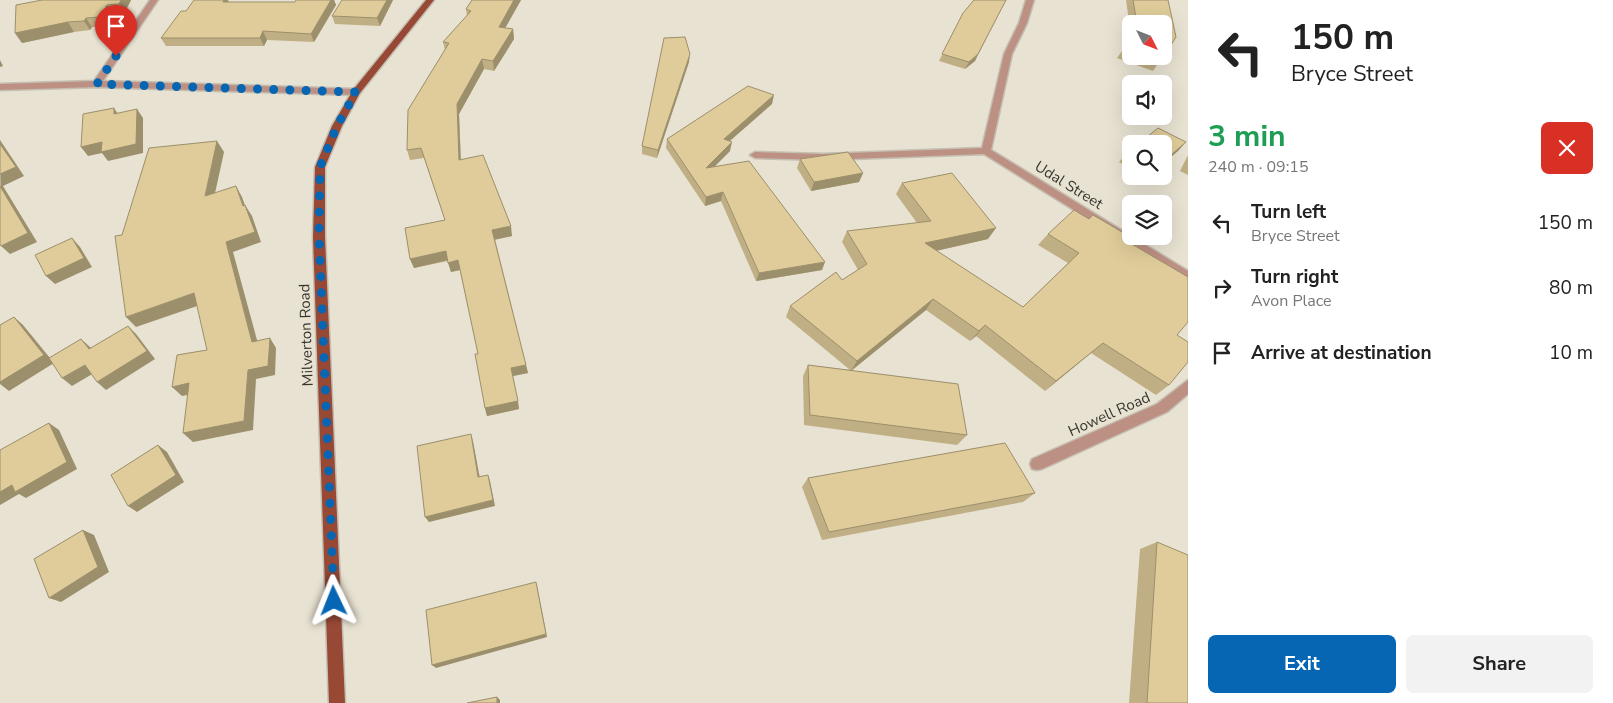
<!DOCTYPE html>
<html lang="en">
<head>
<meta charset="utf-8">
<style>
  :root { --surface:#fff; --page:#f2f2f2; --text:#222; --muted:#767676; --accent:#0766b3 }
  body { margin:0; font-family:"Nunito Sans",sans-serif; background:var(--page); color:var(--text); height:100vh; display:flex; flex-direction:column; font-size:19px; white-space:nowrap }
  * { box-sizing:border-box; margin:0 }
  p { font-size:16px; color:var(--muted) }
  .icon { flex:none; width:28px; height:28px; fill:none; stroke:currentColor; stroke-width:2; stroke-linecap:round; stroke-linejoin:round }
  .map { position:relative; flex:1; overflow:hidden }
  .sheet { display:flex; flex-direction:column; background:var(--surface); width:425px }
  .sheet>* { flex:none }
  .top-card { background:#fff; color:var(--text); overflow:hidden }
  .needle { width:32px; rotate:132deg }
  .buttons { position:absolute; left:1122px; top:15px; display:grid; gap:10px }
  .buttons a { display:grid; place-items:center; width:50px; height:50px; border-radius:8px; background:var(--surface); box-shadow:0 5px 20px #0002; font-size:25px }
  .pin { position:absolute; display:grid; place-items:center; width:42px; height:42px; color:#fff; margin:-51px -21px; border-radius:50% 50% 50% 0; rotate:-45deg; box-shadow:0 0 5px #0007 }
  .pin .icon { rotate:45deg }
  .me { position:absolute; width:55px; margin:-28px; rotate:358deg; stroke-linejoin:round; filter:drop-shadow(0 0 4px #0008) }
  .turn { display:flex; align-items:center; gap:18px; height:105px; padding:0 20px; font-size:22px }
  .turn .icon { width:65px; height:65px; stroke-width:2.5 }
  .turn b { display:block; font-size:35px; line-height:42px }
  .round { display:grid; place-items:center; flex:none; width:52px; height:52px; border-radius:8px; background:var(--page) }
  .overview { display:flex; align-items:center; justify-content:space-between; height:85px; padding:0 20px }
  h1 { font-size:30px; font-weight:700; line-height:38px; color:#1e9e55 }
  .cta { display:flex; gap:10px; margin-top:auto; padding:10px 20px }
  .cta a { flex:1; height:58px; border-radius:8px; background:var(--accent); color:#fff; font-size:20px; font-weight:700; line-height:58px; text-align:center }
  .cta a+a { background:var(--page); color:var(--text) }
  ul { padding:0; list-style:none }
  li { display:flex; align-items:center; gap:15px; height:65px; padding:0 20px }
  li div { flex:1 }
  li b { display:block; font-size:19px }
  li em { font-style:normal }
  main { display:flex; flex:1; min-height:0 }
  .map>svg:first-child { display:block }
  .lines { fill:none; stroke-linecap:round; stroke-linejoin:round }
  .minor-casing { stroke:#c5bfb1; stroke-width:3 }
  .major-casing { stroke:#c5bfb1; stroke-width:3 }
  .minor { fill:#bd9084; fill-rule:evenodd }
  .major { fill:#974935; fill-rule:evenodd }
  .wall { fill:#c0af84 }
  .shaded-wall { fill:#9c8f6c }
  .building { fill:#dfcc9a; stroke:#9c8f6c }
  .route { stroke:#0766b3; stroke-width:9; stroke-dasharray:0 16.2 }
  .labels { text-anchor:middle; stroke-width:4; stroke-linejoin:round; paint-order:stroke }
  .street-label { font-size:15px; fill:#37352e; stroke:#e8e2d2 }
</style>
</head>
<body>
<main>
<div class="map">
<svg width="1188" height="703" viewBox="0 0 1188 703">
  <rect width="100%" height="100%" fill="#e8e2d2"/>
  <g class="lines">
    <defs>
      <g id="minor">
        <path d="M150 0H158L103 81 356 89 361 92 356 95 97 87 0 90V84L94 81Z"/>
        <path d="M1026 0H1034L1027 23 1012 54 991 150 1188 271V281L984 154 823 160 755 158 750 155 755 152 823 154 982 148 1004 54 1019 23Z"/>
        <path d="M1188 380V394L1167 412 1042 469 1037 470 1032 469 1030 464 1032 459 1157 404Z"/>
      </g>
      <path id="major" d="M426 0H434L360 93 342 126 325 167V237L345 703H329L313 237 315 167 332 126 353 90Z"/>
    </defs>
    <use href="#minor" class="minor-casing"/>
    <use href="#major" class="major-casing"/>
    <use href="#minor" class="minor"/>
    <use href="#major" class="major"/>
  </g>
  <g class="wall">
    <path d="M42 0H131L124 14H113L106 26 92 27 90 30 74 32 22 43 15 33Z"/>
    <path d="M296 0H334L336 5 314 42 267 40 264 46H166L161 38 186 11 229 2H295Z"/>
    <path d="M393 0 380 26 335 24 332 16Z"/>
    <path d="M472 0H521L505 28 513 29 514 39 494 71 484 69 459 114 461 160 512 236 495 239 526 365 528 373 513 376 519 409 487 416 485 408 478 354 460 270 451 272 448 261 414 268 410 259 445 220 424 158 410 160 407 150 445 50 443 42 467 16 466 9Z"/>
    <path d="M1006 0 975 61 965 69 939 61 963 13Z"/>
    <path d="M1126 0H1168L1164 24H1131V36Z"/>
    <path d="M1131 38V56H1163L1153 71 1117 58Z"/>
    <path d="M689 62 657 158 642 154V146Z"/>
    <path d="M772 104 729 141 730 151 714 167 822 270 756 281 721 201 705 206 666 148 667 139Z"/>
    <path d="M1131 149V169L1119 162 1127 153Z"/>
    <path d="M1188 155V175L1180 171Z"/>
    <path d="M800 159 863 173 859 182 811 191 797 168Z"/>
    <path d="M902 183 988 239 936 251 1023 307 1068 263 1038 245 1048 234 1125 240 1177 335 1169 385 1156 395 1091 353 1045 391 976 336 970 341 926 310 852 370 967 435 957 445 804 425 803 376 808 365 850 370 786 317 790 306 842 280 858 270 842 242 847 231 917 223 896 194Z"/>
    <path d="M808 478 1035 493 1023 502 822 540 802 487Z"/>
    <path d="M1157 542 1188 703H1129L1140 549Z"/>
  </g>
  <g class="shaded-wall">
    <path d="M121 0H131L124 14 119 4Z"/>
    <path d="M224 0H228L230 5 223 2Z"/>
    <path d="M331 0H334L336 5 314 42 311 34Z"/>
    <path d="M387 0H393L380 26 377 18Z"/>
    <path d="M514 0H521L500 37 499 27Z"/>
    <path d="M107 5 113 14 106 26 100 17Z"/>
    <path d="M86 18 92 27 90 30 84 21Z"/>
    <path d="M68 22 74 32 22 43 15 33Z"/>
    <path d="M513 29 514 39 494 71 493 61Z"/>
    <path d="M263 31 267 40 264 46 260 38Z"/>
    <path d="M690 54 689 62 657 158 658 150Z"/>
    <path d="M978 54 975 61 965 69 969 62Z"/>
    <path d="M482 59 484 69 459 114 461 170 459 160 457 104Z"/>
    <path d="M0 60 3 66 0 67Z"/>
    <path d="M774 95 772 104 722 148 724 139Z"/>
    <path d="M114 108 120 117 114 114Z"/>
    <path d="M137 109 143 118V153L108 161 102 153 88 156 81 147Z"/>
    <path d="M0 140 24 176 3 186 37 242 10 254 1 246Z"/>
    <path d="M217 141 224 152 212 207 205 196Z"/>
    <path d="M732 142 730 151 704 177 706 168Z"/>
    <path d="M1186 142 1178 151 1164 163V161Z"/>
    <path d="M863 173 859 182 811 191 814 182Z"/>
    <path d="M236 186 242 197 249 217 243 206Z"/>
    <path d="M723 192 721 201 705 206 706 197Z"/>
    <path d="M245 205 252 216 261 242 233 252 260 351 252 342 226 242Z"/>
    <path d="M511 226 512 236 494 240 492 230Z"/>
    <path d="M996 228 988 239 918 255 925 243Z"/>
    <path d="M72 238 80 247 92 267 55 284 46 276Z"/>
    <path d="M446 251 448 260 414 268 410 259Z"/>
    <path d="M458 260 460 270 451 272 448 263Z"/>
    <path d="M825 262 822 270 756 281 759 273Z"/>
    <path d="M194 293 203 304 136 327 126 317Z"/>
    <path d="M933 299 926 310 851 371 857 361Z"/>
    <path d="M14 317 23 325 54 363 9 391 0 384V382Z"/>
    <path d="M985 325 976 336 970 341 979 331Z"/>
    <path d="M128 326 136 334 155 359 106 390 97 382Z"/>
    <path d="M270 338 276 348 275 375 256 379 253 430 193 442 183 433 248 370Z"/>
    <path d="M81 339 90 347 97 357 89 349Z"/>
    <path d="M1103 343 1091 353 1045 391 1056 381Z"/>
    <path d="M85 365 94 373 72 386 62 378Z"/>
    <path d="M526 365 528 373 513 376 511 368Z"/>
    <path d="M189 383 198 393 182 396 172 387Z"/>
    <path d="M518 401 519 409 487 416 485 408Z"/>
    <path d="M49 423 59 430 77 469 26 498 19 494 0 505V492Z"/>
    <path d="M471 434 473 441 481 484 478 477Z"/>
    <path d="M158 445 167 452 184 482 137 512 128 506Z"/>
    <path d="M488 475 490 481 495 506 429 522 425 517Z"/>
    <path d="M83 530 94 535 109 572 61 602 49 598Z"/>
    <path d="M537 586 547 637 436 668 432 665Z"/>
    <path d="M497 697 500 700V703H497Z"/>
  </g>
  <g class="building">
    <path d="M42 0H121L119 4 107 5 100 17 86 18 84 21 68 22 15 33 16 5Z"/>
    <path d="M194 0H224L223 2H295L296 0H331L311 34 263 31 260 38H161L181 11H186Z"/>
    <path d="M342 0H387L377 18 332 16Z"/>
    <path d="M472 0H514L499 27 513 29 493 61 482 59 457 104 459 160 483 155 511 226 492 230 526 365 511 368 518 401 485 408 475 354H478L458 260 448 263 446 251 410 259 405 228 445 220 421 148 407 150 408 110 449 43 443 42 471 11 466 9Z"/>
    <path d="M974 0H1006L978 54 969 62 942 54 963 13Z"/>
    <path d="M1133 0H1168L1176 37 1164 56V24H1137Z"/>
    <path d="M685 37 690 54 658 150 642 146 664 38Z"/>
    <path d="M1131 38V52L1123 50Z"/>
    <path d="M1142 56H1163L1159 63Z"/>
    <path d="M748 86 774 95 724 139 732 142 706 168 749 161 825 262 759 273 723 192 706 197 667 139Z"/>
    <path d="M114 108V114L137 109 136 144 101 152 102 142 81 147 83 114Z"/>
    <path d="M1158 128 1186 142 1164 161V144H1138Z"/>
    <path d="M217 141 205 196 236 186 243 206 245 205 255 232 226 242 252 342 270 338 268 366 248 370 244 421 183 433 189 383 172 387 177 355 207 350 194 293 126 317 115 236 122 235 149 148Z"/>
    <path d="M0 144 16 167 0 174Z"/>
    <path d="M1131 149V155L1127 153Z"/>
    <path d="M848 152 863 173 814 182 800 159Z"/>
    <path d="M952 173 996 228 925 243 1023 307 1079 253 1048 234 1074 210 1089 219 1093 215 1129 236 1125 240 1188 277V322L1177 335 1188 342V362L1169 385 1103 343 1056 381 985 325 979 331 933 299 857 361 790 306 836 272 842 280 867 264 847 231 931 221 902 183Z"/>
    <path d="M0 186 28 233 1 246 0 244Z"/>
    <path d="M72 238 84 258 46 276 35 255Z"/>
    <path d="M14 317 44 355 0 382V325Z"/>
    <path d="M128 326 147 351 97 382 85 365 62 378 49 358 81 339 89 349Z"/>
    <path d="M808 365 958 384 967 435 810 415Z"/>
    <path d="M49 423 67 462 15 492 12 485 0 492V450Z"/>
    <path d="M471 434 478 477 488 475 493 500 425 517 417 446Z"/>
    <path d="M1005 443 1035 493 829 532 808 478Z"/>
    <path d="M158 445 176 475 128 506 111 475Z"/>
    <path d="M83 530 98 567 49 598 34 559Z"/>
    <path d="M1157 542 1188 555V703H1147Z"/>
    <path d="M536 582 546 634 432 665 426 610Z"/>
    <path d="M497 697V703H467Z"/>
  </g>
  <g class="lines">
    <path class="route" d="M116 56 97 84 356 92 337 126 320 167 319 236 334 601"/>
  </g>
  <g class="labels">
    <g class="street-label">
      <text transform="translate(1069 185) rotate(32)" y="5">Udal Street</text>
      <text transform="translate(306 335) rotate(-92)" y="5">Milverton Road</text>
      <text transform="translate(1109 414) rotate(-24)" y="5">Howell Road</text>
    </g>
  </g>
</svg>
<div class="buttons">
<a><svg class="needle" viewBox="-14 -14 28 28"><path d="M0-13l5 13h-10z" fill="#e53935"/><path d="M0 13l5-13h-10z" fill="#767676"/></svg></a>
<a><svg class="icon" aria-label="sound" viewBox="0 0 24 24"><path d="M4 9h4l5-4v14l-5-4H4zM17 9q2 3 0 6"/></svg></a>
<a><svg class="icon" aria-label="search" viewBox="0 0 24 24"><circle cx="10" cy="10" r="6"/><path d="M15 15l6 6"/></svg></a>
<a><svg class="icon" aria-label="layers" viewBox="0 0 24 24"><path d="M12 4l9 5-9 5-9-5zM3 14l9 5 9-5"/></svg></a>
</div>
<div class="pin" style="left:116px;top:56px;background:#d93025"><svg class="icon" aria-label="arrive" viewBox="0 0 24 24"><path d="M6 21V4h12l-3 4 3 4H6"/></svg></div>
<svg class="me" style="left:334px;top:601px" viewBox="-20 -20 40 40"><path d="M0-17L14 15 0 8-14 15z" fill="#0766b3" stroke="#fff" stroke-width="4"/></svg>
</div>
<section class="sheet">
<div class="top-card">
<div class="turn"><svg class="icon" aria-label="left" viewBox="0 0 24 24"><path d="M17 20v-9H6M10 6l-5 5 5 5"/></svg><div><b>150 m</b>Bryce Street</div></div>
</div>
<div class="overview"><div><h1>3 min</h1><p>240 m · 09:15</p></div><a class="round" style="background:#d93025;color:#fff"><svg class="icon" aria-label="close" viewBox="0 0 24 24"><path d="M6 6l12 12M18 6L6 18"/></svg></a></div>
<ul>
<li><svg class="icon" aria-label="left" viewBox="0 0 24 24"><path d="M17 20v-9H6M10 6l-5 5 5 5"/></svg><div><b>Turn left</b><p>Bryce Street</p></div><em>150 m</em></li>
<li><svg class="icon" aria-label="right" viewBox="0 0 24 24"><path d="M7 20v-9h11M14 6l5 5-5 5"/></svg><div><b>Turn right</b><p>Avon Place</p></div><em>80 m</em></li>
<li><svg class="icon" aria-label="arrive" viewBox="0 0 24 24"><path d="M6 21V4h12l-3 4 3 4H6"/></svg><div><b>Arrive at destination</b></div><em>10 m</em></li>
</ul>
<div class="cta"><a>Exit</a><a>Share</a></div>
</section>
</main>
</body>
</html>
